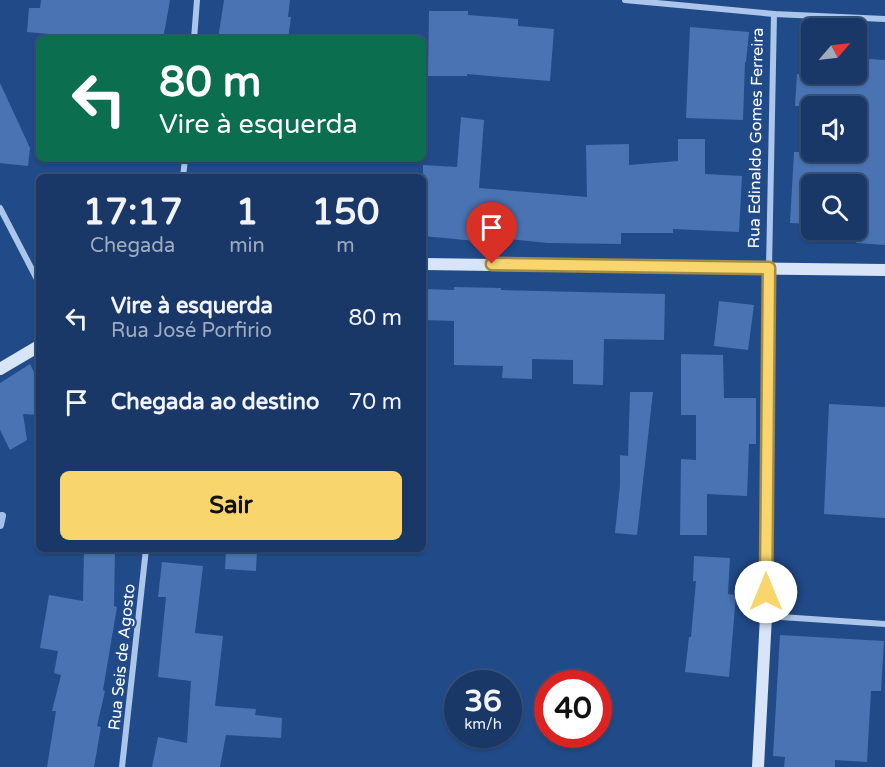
<!DOCTYPE html>
<html lang="pt">
<head>
<meta charset="utf-8">
<style>
  :root { --surface:#193867; --page:#264370; --text:#f1f3f6; --muted:#9facc0; --line:#37527b; --accent:#f8d66d }
  body { margin:0; font-family:"Varela Round",sans-serif; background:var(--page); color:var(--text); height:100vh; display:flex; flex-direction:column; font-size:22px; white-space:nowrap }
  * { box-sizing:border-box; margin:0 }
  p { font-size:20px; color:var(--muted) }
  .icon { flex:none; width:33px; height:33px; fill:none; stroke:currentColor; stroke-width:2; stroke-linecap:round; stroke-linejoin:round }
  .map { position:relative; flex:1; overflow:hidden }
  .side { position:absolute; left:36px; top:174px; width:390px; height:378px; display:flex; flex-direction:column; background:var(--surface); border-radius:9px; box-shadow:0 2px 4px #0004,0 0 0 2px var(--line) }
  .side>* { flex:none }
  .guide { position:absolute; left:36px; top:36px; width:390px; height:126px; border-radius:9px; box-shadow:0 2px 4px #0004,0 0 0 2px var(--line); background:#0b6e4f; color:#fff; overflow:hidden }
  .needle { width:39px; rotate:62deg }
  .buttons { position:absolute; left:801px; top:18px; display:grid; gap:12px }
  .buttons a { display:grid; place-items:center; width:66px; height:66px; border-radius:9px; background:var(--surface); box-shadow:0 2px 4px #0004,0 0 0 2px var(--line); font-size:30px }
  .speed { position:absolute; left:444px; top:670px; display:flex; gap:12px; font-size:30px; font-weight:700; text-align:center }
  .speed>* { display:grid; place-content:center; width:78px; height:78px; border-radius:50%; background:var(--surface); box-shadow:0 2px 4px #0004,0 0 0 2px var(--line); line-height:1 }
  .speed small { font-size:15px; font-weight:400 }
  .speed .limit { border:9px solid #d22; background:#fff; color:#111 }
  .pin { position:absolute; display:grid; place-items:center; width:51px; height:51px; color:#fff; margin:-62px -26px; border-radius:50% 50% 50% 0; rotate:-45deg; box-shadow:0 0 6px #0007 }
  .pin .icon { rotate:45deg }
  .me { position:absolute; width:66px; margin:-33px; rotate:0deg; stroke-linejoin:round; filter:drop-shadow(0 0 4px #0008) }
  .turn { display:flex; align-items:center; gap:21px; height:126px; padding:0 24px; font-size:27px }
  .turn .icon { width:78px; height:78px; stroke-width:2.5 }
  .turn b { display:block; font-size:42px; line-height:51px }
  .eta { display:flex; justify-content:space-evenly; align-items:center; height:102px; text-align:center }
  .eta b { font-size:36px; font-weight:800; line-height:42px }
  .action { display:flex; gap:12px; margin-top:auto; padding:12px 24px }
  .action a { flex:1; height:69px; border-radius:9px; background:var(--accent); color:#111; font-size:24px; font-weight:800; line-height:69px; text-align:center }
  ul { padding:0; list-style:none }
  li { display:flex; align-items:center; gap:18px; height:84px; padding:0 24px }
  li div { flex:1 }
  li b { display:block; font-size:22px }
  li em { font-style:normal }
  .map>svg:first-child { display:block }
  .lines { fill:none; stroke-linecap:round; stroke-linejoin:round }
  .stream { stroke:#a0c0ec; stroke-width:8 }
  .building { fill:#4973b2 }
  .street { stroke:#acc6eb; stroke-width:6 }
  .secondary { stroke:#d8e4f8; stroke-width:12 }
  .route-casing { stroke:#a18b47; stroke-width:15 }
  .route { stroke:#f8d66d; stroke-width:10 }
  .labels { text-anchor:middle; stroke-width:4.5; stroke-linejoin:round; paint-order:stroke }
  .street-label { font-size:16px; fill:#fff; stroke:#214a89 }
</style>
</head>
<body>
<div class="map">
<svg width="885" height="767" viewBox="0 0 885 767">
  <rect width="100%" height="100%" fill="#214a89"/>
  <g class="lines">
    <path class="stream" d="M0 525 2 516"/>
  </g>
  <g class="building">
    <path d="M41 0H170L163 39H71L72 36 27 32 29 8H40Z"/>
    <path d="M224 0H290L288 17H291L288 39H218Z"/>
    <path d="M429 11H468V15L518 19V26L554 29 550 81 467 74V76H428Z"/>
    <path d="M690 27 749 32 746 62H745L743 120 686 118Z"/>
    <path d="M856 58 885 60V245L856 243V184H812V224L790 223 794 152H856V106H795L797 74H856Z"/>
    <path d="M0 83 30 148 28 166 0 163Z"/>
    <path d="M461 117 484 120 479 188 587 197 586 145 629 144V165L678 161V139H705V174L742 176 739 232 673 229V233H621V244L548 243 507 239V244L423 236V165L457 167Z"/>
    <path d="M454 287 501 288V290L665 294 664 340 604 339 603 385 573 384V360L532 359V379L502 378 503 366 454 365V321L423 320V289L454 290Z"/>
    <path d="M719 301 754 305 748 350 714 346Z"/>
    <path d="M681 354 723 355 724 398H756V444H749L747 496 707 494V535H680L681 459 696 460V415H681Z"/>
    <path d="M30 364 39 382V415L23 414 27 440 10 450 0 430V383Z"/>
    <path d="M630 392H653L637 535 615 533 620 485V455L628 456Z"/>
    <path d="M829 404 885 407V518L824 514Z"/>
    <path d="M84 549H115L114 606 117 607 103 690 105 691 97 726 101 727 94 767H47L56 711H52L61 675 54 673 58 651 40 648 49 595 83 601Z"/>
    <path d="M226 549H257L256 571 225 569Z"/>
    <path d="M694 556 730 558 728 594 736 595 729 677 685 672 689 637H691L696 581H693Z"/>
    <path d="M162 562 203 566 195 633 223 636 215 706 256 709 255 715 282 718 281 738 226 735 220 767H152L158 737 187 743 191 681 158 677 166 597H158Z"/>
    <path d="M780 635 884 641 881 691H871L867 762 835 760V767H784L785 757 773 756Z"/>
  </g>
  <g class="lines">
    <g class="street">
      <path d="M625 0 774 14 885 19"/>
      <path d="M194 39 197 0"/>
      <path d="M183 177 185 159"/>
      <path d="M0 208 39 283"/>
      <path d="M769 268 774 14"/>
      <path d="M766 616 885 624"/>
      <path d="M122 767 146 549"/>
    </g>
    <g class="secondary">
      <path d="M423 264 885 270"/>
      <path d="M0 369 39 346"/>
      <path d="M758 767 766 616 769 268"/>
    </g>
  </g>
  <g class="lines">
    <defs>
      <path id="route" d="M492 264 769 268 766 592"/>
    </defs>
    <use href="#route" class="route-casing"/>
    <use href="#route" class="route"/>
  </g>
  <g class="labels">
    <g class="street-label">
      <text transform="translate(755 138) rotate(-89)" y="6">Rua Edinaldo Gomes Ferreira</text>
      <text transform="translate(121 657) rotate(-84)" y="6">Rua Seis de Agosto</text>
    </g>
  </g>
</svg>
<div class="buttons">
<a><svg class="needle" viewBox="-14 -14 28 28"><path d="M0-13l5 13h-10z" fill="#e53935"/><path d="M0 13l5-13h-10z" fill="#9facc0"/></svg></a>
<a><svg class="icon" aria-label="sound" viewBox="0 0 24 24"><path d="M4 9h4l5-4v14l-5-4H4zM17 9q2 3 0 6"/></svg></a>
<a><svg class="icon" aria-label="search" viewBox="0 0 24 24"><circle cx="10" cy="10" r="6"/><path d="M15 15l6 6"/></svg></a>
</div>
<div class="speed"><div>36<small>km/h</small></div><div class="limit">40</div></div>
<div class="pin" style="left:492px;top:264px;background:#d93025"><svg class="icon" aria-label="arrive" viewBox="0 0 24 24"><path d="M6 21V4h12l-3 4 3 4H6"/></svg></div>
<svg class="me" style="left:766px;top:592px" viewBox="-20 -20 40 40"><circle r="19" fill="#fff"/><path d="M0-13L10 11 0 6-10 11z" fill="#f8d66d"/></svg>
<div class="guide">
<div class="turn"><svg class="icon" aria-label="left" viewBox="0 0 24 24"><path d="M17 20v-9H6M10 6l-5 5 5 5"/></svg><div><b>80 m</b>Vire à esquerda</div></div>
</div>
<section class="side">
<div class="eta">
<div><b>17:17</b><p>Chegada</p></div>
<div><b>1</b><p>min</p></div>
<div><b>150</b><p>m</p></div>
</div>
<ul>
<li><svg class="icon" aria-label="left" viewBox="0 0 24 24"><path d="M17 20v-9H6M10 6l-5 5 5 5"/></svg><div><b>Vire à esquerda</b><p>Rua José Porfirio</p></div><em>80 m</em></li>
<li><svg class="icon" aria-label="arrive" viewBox="0 0 24 24"><path d="M6 21V4h12l-3 4 3 4H6"/></svg><div><b>Chegada ao destino</b></div><em>70 m</em></li>
</ul>
<div class="action"><a>Sair</a></div>
</section>
</div>
</body>
</html>
